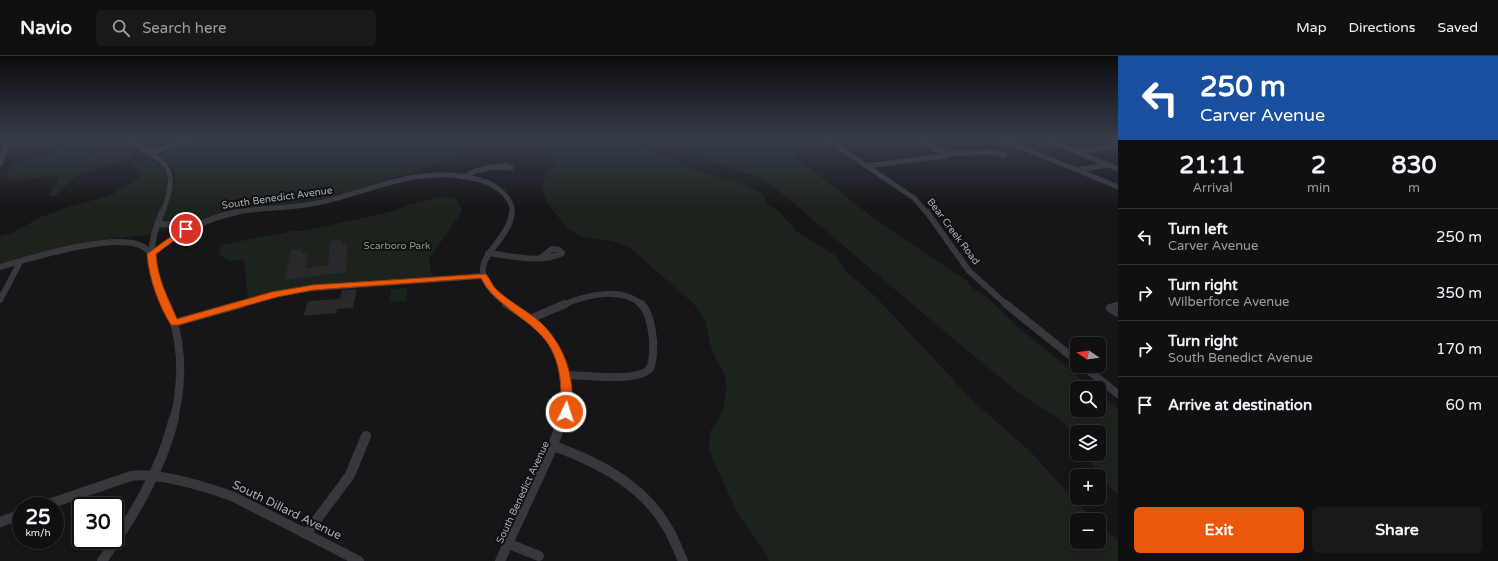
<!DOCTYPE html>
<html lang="en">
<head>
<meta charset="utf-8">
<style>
  :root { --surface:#101012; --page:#19191b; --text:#f1f3f6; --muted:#9c9d9f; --line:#303032; --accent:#ea580c }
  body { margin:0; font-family:"Varela Round",sans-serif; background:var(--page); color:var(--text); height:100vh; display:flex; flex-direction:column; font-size:15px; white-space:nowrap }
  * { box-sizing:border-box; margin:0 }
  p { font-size:13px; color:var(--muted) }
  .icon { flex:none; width:22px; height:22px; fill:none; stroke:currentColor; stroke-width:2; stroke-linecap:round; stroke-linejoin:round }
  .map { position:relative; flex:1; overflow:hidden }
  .drawer { display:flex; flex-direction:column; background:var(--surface); width:380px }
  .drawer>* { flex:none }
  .guide { background:#1a4fa0; color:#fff; overflow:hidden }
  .needle { width:26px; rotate:283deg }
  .controls { position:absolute; left:1070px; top:281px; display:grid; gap:8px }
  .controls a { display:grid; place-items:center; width:36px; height:36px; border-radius:6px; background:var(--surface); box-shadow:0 2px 6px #0003,0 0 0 1px var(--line); font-size:20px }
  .speed { position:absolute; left:12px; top:441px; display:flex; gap:8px; font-size:20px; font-weight:700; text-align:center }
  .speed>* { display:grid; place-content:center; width:52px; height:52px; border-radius:50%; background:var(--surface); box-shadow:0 2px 6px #0003,0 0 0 1px var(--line); line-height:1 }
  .speed small { font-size:10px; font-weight:400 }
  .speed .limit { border:2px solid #111; border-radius:6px; background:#fff; color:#111 }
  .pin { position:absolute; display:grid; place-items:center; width:34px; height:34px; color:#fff; margin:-17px; border:2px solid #fff; border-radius:50%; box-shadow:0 1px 4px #0007 }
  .me { position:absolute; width:44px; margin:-22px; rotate:4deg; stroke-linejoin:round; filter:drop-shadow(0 0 3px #0008) }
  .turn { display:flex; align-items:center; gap:14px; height:84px; padding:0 16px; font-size:18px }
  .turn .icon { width:52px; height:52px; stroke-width:2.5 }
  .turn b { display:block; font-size:28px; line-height:34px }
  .eta { display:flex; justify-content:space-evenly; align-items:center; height:68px; text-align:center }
  .eta b { font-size:24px; font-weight:800; line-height:28px }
  .button { display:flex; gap:8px; margin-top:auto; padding:8px 16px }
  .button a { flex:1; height:46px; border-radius:6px; background:var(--accent); color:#fff; font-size:16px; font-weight:800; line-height:46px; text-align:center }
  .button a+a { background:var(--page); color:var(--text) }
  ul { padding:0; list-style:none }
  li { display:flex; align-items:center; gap:12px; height:56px; padding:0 16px; border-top:1px solid var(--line) }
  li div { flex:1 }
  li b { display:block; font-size:15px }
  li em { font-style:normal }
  header { display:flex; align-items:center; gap:24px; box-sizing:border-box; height:56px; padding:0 20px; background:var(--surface); border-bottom:1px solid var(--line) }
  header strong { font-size:19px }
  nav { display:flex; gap:22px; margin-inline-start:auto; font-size:14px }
  .search { width:280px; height:36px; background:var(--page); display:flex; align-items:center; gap:10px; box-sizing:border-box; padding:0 14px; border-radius:6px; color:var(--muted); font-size:15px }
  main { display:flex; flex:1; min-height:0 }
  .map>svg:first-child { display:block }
  .green { fill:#1c231d }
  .building { fill:#29292c }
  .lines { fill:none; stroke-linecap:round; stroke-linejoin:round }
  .minor-far3 { stroke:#37383d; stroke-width:5 }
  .minor-far2 { stroke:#37383d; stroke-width:6 }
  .minor-far1 { stroke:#37383d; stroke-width:8 }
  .minor { stroke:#37383d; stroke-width:10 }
  .route { fill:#ea580c; stroke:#983908 }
  .labels { text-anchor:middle; stroke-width:4; stroke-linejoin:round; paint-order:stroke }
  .street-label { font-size:10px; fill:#a8adb8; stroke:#111113 }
  .park-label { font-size:10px; fill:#7fa381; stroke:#111113 }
  .near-street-label { font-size:12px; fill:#a8adb8; stroke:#111113 }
</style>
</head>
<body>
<header>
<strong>Navio</strong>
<div class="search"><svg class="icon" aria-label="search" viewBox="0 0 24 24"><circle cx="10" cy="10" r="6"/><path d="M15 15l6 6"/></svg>Search here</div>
<nav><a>Map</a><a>Directions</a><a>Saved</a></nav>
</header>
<main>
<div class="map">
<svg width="1118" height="505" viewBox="0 0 1118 505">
  <rect width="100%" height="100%" fill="#161618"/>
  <g class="green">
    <path d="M67 82H97L86 87 89 92 86 95 87 97 126 94 130 96 134 103 89 115 74 122 55 140H49V137L54 132 60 119 16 125 4 121 12 111 11 108 53 97Z"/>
    <path d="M132 82H618L676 103 694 113 742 128 763 138 768 149 779 155 796 175 835 199 847 217 859 226 877 242 974 346 1031 396 1074 444 1096 464H1077V486H1099V467L1118 485V505H769L765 496 737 456 709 395 710 376 722 357 727 333 725 320 712 295 705 264 693 247 629 191 612 185 583 181 568 173 547 147 543 135 545 117 552 112 555 103 545 96 527 93 475 96 464 102 431 108 418 117 399 120 334 143 291 149 232 154 147 179 96 184 0 207V180L14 176 41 161 71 150 109 140 141 120 131 106 152 103C163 111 168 116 169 130L177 128 172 111 165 104 158 100V92H147Z"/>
    <path d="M655 82H770L796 86 803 93 796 98 798 103 875 163 967 225 971 231 989 243 1017 270 1092 332H1077V354H1099V338L1118 352V438L1104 426 1085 398H1099V376H1077V382C1067 364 1044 355 1028 343 1017 336 1007 327 997 319 921 256 846 192 771 128L763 123 683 95Z"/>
    <path d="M440 141 455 142 463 154 429 203 432 220 300 231 248 242 244 204 230 205 219 198 220 189 293 175H302L390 156 409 149Z"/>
    <path d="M407 232 406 245 390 246 391 233Z"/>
  </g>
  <g class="building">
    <path d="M341 183V187L347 188 346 216 285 224 291 194 302 193 301 197 308 198 305 212 328 209 330 185Z"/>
    <path d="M357 233 353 252 337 253 336 257 303 260 308 245 340 243 342 234Z"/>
  </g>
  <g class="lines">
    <g class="minor-far3">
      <path d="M126 82C163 106 183 108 162 157"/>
      <path d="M825 82 914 142 927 157"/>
      <path d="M998 82 1077 114 1109 109 1118 113"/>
      <path d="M1044 82 1077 96"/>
      <path d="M1105 82 1118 87"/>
      <path d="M148 97 198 82"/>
      <path d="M944 98 992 96 1005 99"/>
      <path d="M0 108 8 82"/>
      <path d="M506 109 511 112 493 111Z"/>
      <path d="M1108 109 1077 96 1118 90"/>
      <path d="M866 110 945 100 942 96 917 82"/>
      <path d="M1077 114 1118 131"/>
      <path d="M464 121 475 115 493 111"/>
      <path d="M232 157C260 151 289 153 317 147 367 137 413 111 466 121 477 123 488 125 497 132 505 137 513 147 512 157"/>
    </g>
    <g class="minor-far2">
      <path d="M162 156C145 196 150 210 167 249"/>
      <path d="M927 156 969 215 1007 249"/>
      <path d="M158 168 189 169"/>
      <path d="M488 197C511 200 541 208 562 197L559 194 552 193 542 201"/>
      <path d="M0 211C31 202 114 176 142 190 146 192 149 196 152 198 177 177 204 163 237 156"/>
      <path d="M0 244 20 206"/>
      <path d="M238 249 275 238 313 232 483 220"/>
      <path d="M508 249C451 206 508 194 512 156"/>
      <path d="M563 249C586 239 621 230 642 249"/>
    </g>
    <g class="minor-far1">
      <path d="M167 248C183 284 183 325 174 363"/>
      <path d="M506 248C517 255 529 262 539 271 565 296 569 330 563 363"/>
      <path d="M1006 248 1077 305"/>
      <path d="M1118 250 1110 252 1118 257"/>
      <path d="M530 263 565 248"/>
      <path d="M174 267 242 248"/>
      <path d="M1083 310 1118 338"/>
      <path d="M566 319C582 319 641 327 650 312 654 305 653 293 653 285 652 273 650 256 641 248"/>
    </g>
    <g class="minor">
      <path d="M554 390C599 407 642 428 667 471 674 482 678 494 683 505"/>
      <path d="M43 450 131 420C159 416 207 431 234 441L359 505"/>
      <path d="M0 466 21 458"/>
      <path d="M306 478 350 419 366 380"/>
      <path d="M509 488 539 500"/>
      <path d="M102 505C133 461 161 415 174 362"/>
      <path d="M500 505 550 397 563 362"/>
    </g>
  </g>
  <linearGradient id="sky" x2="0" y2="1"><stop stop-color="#0c0c0d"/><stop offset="0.54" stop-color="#363c48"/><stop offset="1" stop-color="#363c48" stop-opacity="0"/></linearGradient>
  <rect width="1118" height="153" fill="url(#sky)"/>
  <path class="route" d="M183 172 189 173 156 198C157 222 168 242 177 263L272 236 313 229 486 218C490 223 492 229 496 233 511 248 533 257 547 273 568 298 574 324 572 356L566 360 560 356C563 328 560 296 538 276 530 268 521 262 512 255 499 244 489 238 481 222L313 234 277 241 178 269H171C158 248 149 222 147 198Z"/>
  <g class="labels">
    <g class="street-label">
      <text transform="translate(277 141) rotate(-8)" y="4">South Benedict Avenue</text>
      <text transform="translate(954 175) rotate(53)" y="4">Bear Creek Road</text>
      <text transform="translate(522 436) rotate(-65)" y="4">South Benedict Avenue</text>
    </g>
    <g class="park-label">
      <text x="397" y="193">Scarboro Park</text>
    </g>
    <g class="near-street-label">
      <text transform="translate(287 454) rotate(26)" y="4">South Dillard Avenue</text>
    </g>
  </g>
</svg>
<div class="controls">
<a><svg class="needle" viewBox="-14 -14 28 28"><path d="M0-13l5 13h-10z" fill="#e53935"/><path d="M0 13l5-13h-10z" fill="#9c9d9f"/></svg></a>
<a><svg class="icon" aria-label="search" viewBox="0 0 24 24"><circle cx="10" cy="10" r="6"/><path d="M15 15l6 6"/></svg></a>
<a><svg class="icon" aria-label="layers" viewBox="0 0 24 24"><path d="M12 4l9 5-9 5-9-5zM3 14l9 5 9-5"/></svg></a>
<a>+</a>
<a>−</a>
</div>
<div class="speed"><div>25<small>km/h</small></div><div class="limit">30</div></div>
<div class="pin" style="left:186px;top:173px;background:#d93025"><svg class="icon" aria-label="arrive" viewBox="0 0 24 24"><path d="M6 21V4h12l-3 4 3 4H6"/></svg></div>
<svg class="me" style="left:566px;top:356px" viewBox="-20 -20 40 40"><circle r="17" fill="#ea580c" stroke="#fff" stroke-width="3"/><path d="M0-11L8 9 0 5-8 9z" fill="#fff"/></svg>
</div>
<section class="drawer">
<div class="guide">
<div class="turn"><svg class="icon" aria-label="left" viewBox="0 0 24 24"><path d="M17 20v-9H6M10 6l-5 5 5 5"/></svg><div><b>250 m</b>Carver Avenue</div></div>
</div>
<div class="eta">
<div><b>21:11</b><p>Arrival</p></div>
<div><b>2</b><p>min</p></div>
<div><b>830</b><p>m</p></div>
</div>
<ul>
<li><svg class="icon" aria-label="left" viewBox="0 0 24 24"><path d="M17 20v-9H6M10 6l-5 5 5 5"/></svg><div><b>Turn left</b><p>Carver Avenue</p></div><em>250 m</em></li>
<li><svg class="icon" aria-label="right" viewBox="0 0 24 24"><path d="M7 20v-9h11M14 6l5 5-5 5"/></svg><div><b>Turn right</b><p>Wilberforce Avenue</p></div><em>350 m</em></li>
<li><svg class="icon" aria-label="right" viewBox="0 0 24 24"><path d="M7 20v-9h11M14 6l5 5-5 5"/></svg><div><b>Turn right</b><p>South Benedict Avenue</p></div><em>170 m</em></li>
<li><svg class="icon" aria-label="arrive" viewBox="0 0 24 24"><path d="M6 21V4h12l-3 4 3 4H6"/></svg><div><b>Arrive at destination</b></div><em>60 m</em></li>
</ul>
<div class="button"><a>Exit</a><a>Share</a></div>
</section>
</main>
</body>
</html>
